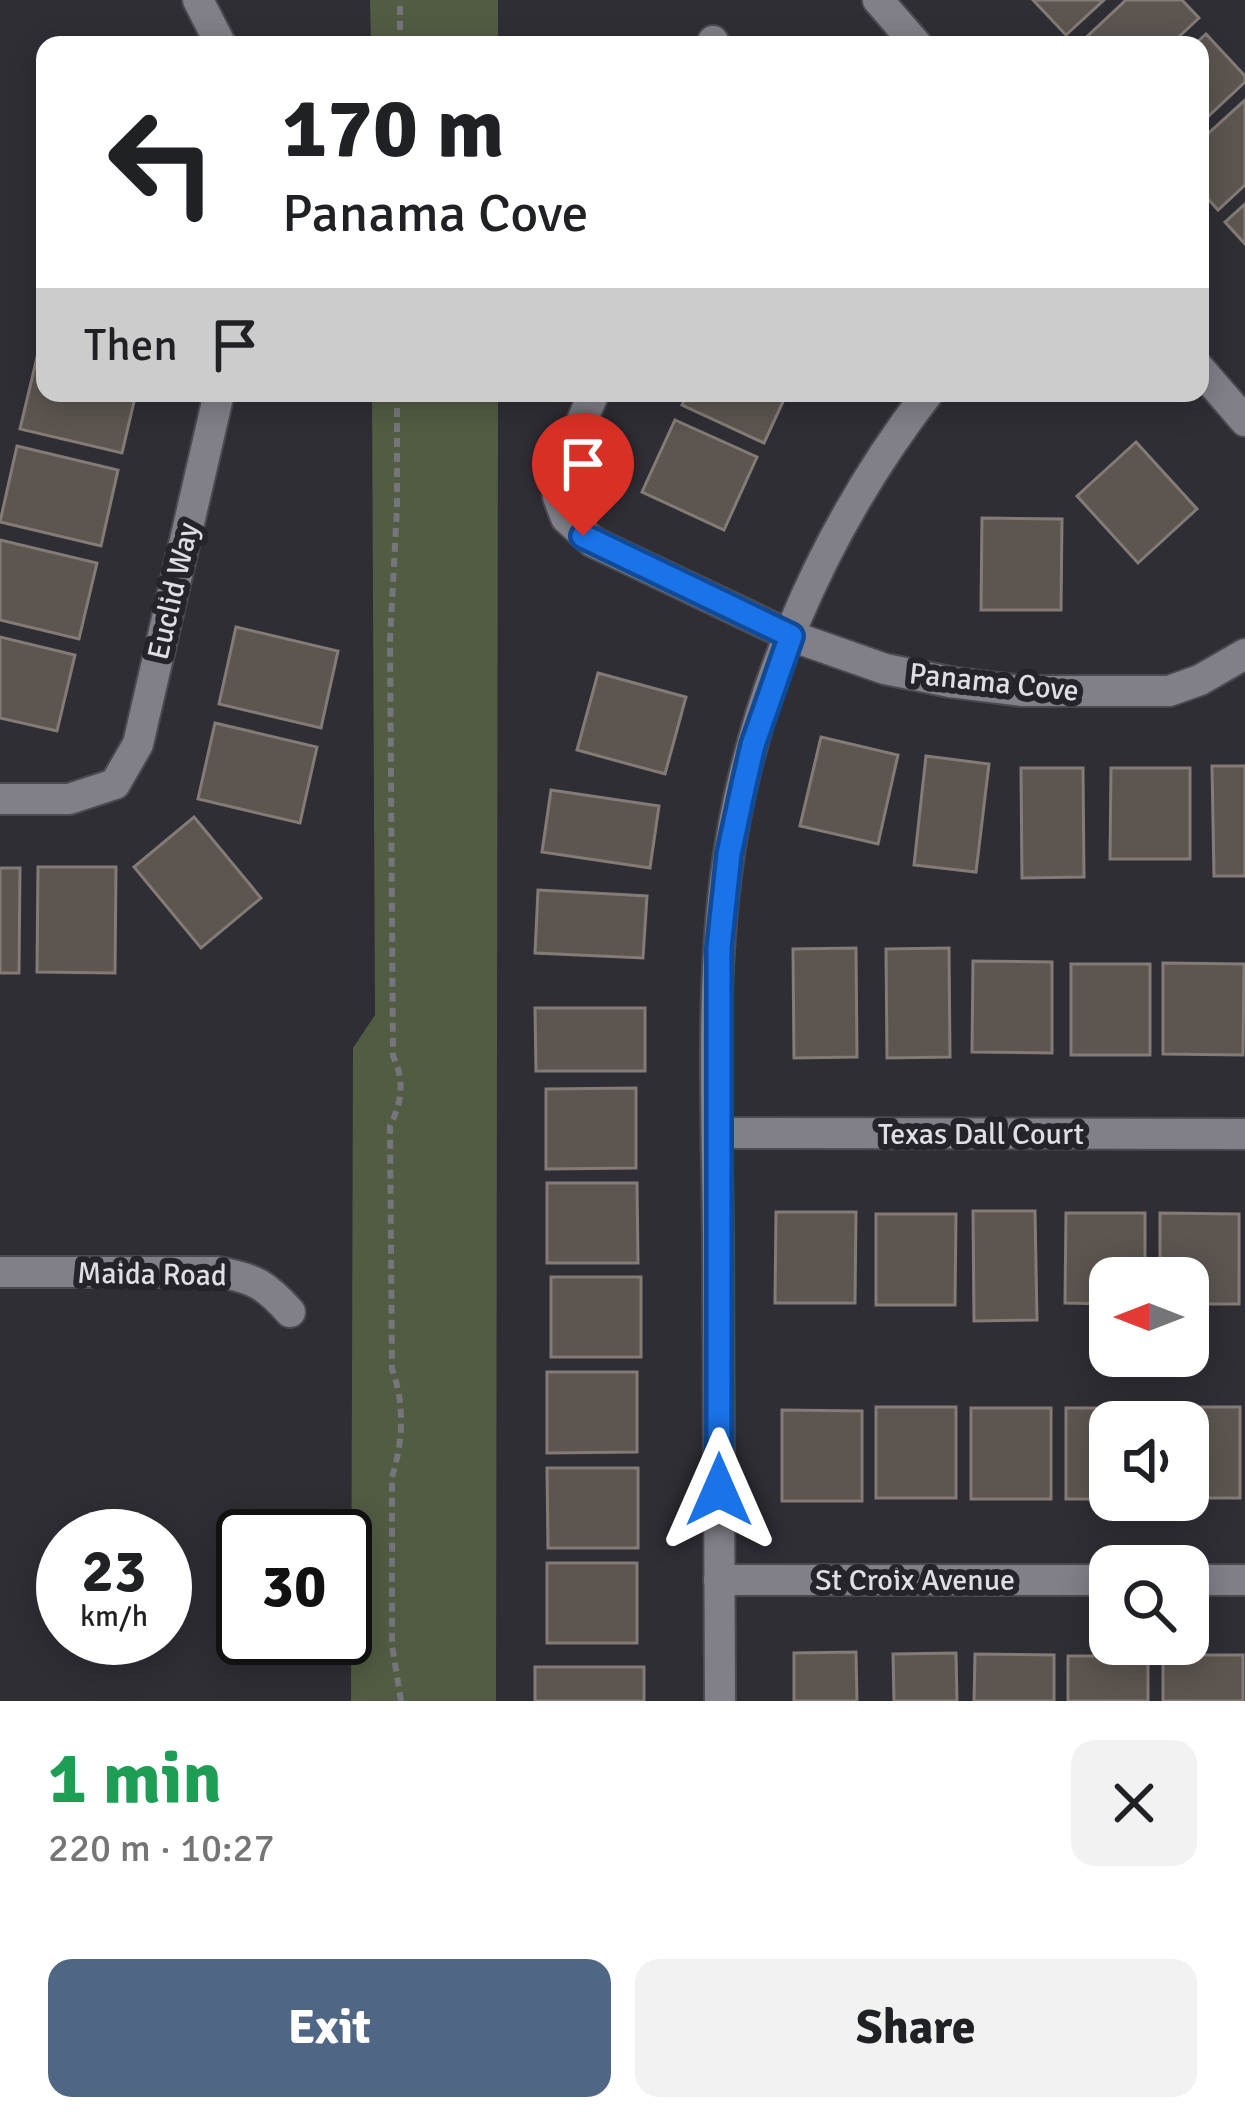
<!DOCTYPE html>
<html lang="en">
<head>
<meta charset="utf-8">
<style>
  :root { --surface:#fff; --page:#f2f2f2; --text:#202124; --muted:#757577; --accent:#506685 }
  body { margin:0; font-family:Signika,sans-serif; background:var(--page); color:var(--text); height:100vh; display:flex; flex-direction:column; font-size:45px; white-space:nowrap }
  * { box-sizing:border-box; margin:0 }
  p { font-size:39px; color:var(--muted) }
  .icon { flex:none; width:66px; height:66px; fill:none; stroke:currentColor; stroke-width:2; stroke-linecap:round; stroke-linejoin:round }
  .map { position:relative; height:1701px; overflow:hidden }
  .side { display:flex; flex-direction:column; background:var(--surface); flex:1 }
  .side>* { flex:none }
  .guide { position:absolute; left:36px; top:36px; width:1173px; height:366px; border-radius:24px; box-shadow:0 6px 30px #0003; background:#fff; color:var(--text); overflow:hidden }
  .needle { width:78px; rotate:270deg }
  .buttons { position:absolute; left:1089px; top:1257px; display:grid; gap:24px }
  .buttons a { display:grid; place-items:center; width:120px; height:120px; border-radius:24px; background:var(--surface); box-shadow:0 6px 30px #0003; font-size:60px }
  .speed { position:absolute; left:36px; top:1509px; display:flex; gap:24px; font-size:60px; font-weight:700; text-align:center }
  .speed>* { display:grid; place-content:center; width:156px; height:156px; border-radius:50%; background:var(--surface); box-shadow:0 6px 30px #0003; line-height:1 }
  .speed small { font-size:30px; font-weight:400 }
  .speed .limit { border:6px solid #111; border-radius:18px; background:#fff; color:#111 }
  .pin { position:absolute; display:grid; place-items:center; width:102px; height:102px; color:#fff; margin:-123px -51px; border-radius:50% 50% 50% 0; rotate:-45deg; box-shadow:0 0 12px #0007 }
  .pin .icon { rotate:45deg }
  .me { position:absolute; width:132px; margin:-66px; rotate:0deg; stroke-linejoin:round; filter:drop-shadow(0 0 9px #0008) }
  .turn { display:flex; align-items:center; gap:42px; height:252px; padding:0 48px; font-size:54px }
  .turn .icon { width:156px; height:156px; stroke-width:2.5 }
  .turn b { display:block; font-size:84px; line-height:102px }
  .then { display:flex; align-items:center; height:114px; padding:0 48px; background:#0003; gap:24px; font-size:45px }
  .round { display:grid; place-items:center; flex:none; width:126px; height:126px; border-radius:24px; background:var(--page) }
  .summary { display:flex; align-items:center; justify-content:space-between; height:204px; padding:0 48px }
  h1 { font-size:72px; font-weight:700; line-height:90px; color:#1e9e55 }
  .button { display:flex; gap:24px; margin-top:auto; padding:24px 48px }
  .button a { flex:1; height:138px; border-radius:24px; background:var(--accent); color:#fff; font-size:48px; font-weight:700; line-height:138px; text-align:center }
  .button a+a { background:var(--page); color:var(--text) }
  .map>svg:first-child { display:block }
  .green { fill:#525c43 }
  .building { fill:#5c5550; stroke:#847b76; stroke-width:3 }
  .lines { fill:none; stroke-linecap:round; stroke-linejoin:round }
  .minor-casing { stroke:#4b4a50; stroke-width:34 }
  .path { stroke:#75757b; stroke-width:6; stroke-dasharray:9 6; stroke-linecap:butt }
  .minor { stroke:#818089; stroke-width:30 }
  .route-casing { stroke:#114b97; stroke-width:30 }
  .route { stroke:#1a73e8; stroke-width:21 }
  .labels { text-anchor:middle; stroke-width:12; stroke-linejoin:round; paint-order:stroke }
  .street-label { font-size:30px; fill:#dedee3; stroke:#25242b }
</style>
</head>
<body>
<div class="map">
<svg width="1245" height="1701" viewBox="0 0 1245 1701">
  <rect width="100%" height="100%" fill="#2f2e35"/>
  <g class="green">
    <path d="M370 0H498V45H371Z"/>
    <path d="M372 393H498L496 1701H351L353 1048 375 1015Z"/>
  </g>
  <g class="building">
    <path d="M1033 0H1104L1066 35Z"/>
    <path d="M1126 0H1182L1199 18 1170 45H1078Z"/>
    <path d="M1206 34 1245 76V82L1200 124V45H1194Z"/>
    <path d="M1245 100V185L1218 210 1200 190V141Z"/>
    <path d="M1245 204V244L1225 222Z"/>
    <path d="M38 353 45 355V393H136L122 453 20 429Z"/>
    <path d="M688 393H787L764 443 682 405Z"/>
    <path d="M675 420 757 457 724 530 642 492Z"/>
    <path d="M1136 442 1197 509 1138 563 1077 496Z"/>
    <path d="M17 446 118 470 101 546 0 522Z"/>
    <path d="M982 518 1062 519 1061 610H981Z"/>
    <path d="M0 540 97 563 79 639 0 620Z"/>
    <path d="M236 627 338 651 321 728 219 704Z"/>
    <path d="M0 637 75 655 57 731 0 718Z"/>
    <path d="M598 673 686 697 665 774 577 750Z"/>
    <path d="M215 723 317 747 300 823 198 799Z"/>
    <path d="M821 737 898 755 878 844 800 826Z"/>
    <path d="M926 756 989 764 976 872 914 865Z"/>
    <path d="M1212 766H1245V876H1214Z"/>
    <path d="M1021 768H1083L1084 877 1022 878Z"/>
    <path d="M1111 768H1190V859H1110Z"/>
    <path d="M551 790 659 806 650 868 542 852Z"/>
    <path d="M194 817 261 898 201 948 134 867Z"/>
    <path d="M38 867H116L115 973 37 972Z"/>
    <path d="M0 868H20L19 973H0Z"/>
    <path d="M538 890 647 896 643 958 535 953Z"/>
    <path d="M856 948 857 1057 794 1058 793 949Z"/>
    <path d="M949 948 950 1057 887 1058 886 949Z"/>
    <path d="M973 961 1052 962V1053L972 1052Z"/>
    <path d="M1163 963 1244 964 1243 1055 1163 1054Z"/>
    <rect x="1071" y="964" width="79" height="91"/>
    <path d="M535 1008H645V1071H536Z"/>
    <path d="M636 1088V1168L546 1169V1089Z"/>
    <path d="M547 1183H637L638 1263H547Z"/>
    <path d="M973 1211H1035L1037 1320 974 1321Z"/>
    <path d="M776 1212H856L855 1303H775Z"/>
    <path d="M1066 1213H1145V1278H1110V1304L1065 1303Z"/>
    <path d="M1160 1213 1239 1214V1304H1188V1278H1160Z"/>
    <path d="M876 1214H956L955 1305H876Z"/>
    <rect x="551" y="1277" width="90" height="80"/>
    <path d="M547 1372H637V1452L547 1453Z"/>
    <rect x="876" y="1407" width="80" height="91"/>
    <path d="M1161 1407H1240V1498H1188V1422H1161Z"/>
    <rect x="971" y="1408" width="80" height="91"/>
    <path d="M1066 1408H1145V1422H1110V1499H1066Z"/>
    <path d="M782 1410 862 1411V1501H782Z"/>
    <path d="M547 1468H638V1548H548Z"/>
    <rect x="547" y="1563" width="90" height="80"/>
    <path d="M856 1652 857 1701H794V1653Z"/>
    <path d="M956 1653 957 1701H894L893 1654Z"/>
    <path d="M975 1654 1054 1655V1701H974Z"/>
    <rect x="1163" y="1655" width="80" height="46"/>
    <rect x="1068" y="1656" width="80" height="45"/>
    <rect x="535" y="1667" width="109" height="34"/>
  </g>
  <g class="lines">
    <defs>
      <g id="minor">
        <path d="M198 0 221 45"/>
        <path d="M878 0 917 45"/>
        <path d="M713 41V45"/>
        <path d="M1200 369 1245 421"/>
        <path d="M594 393 559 473 558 497 566 518 593 542 791 636 885 669 950 682 1022 691H1169L1200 680 1245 654"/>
        <path d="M0 799H69L115 784 138 744 219 393"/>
        <path d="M718 1133 1245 1134"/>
        <path d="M0 1272H218C254 1278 266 1285 290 1312"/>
        <path d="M719 1580H1110"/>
        <path d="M1188 1580H1245"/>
        <path d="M720 1701C719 1546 719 1392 718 1237 717 1120 711 1000 725 883 746 706 820 533 928 393"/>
      </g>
    </defs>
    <use href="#minor" class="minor-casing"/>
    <g class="path">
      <path d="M400 45V0"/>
      <path d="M397 393V508L390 640 393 1056C405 1081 402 1102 390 1126L392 1369C405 1404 403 1442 392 1477V1645L401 1701"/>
    </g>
    <use href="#minor" class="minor"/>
  </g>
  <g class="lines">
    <defs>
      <path id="route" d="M583 536 791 636 753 745 744 784 729 854 719 948V1490"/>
    </defs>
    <use href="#route" class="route-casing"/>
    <use href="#route" class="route"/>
  </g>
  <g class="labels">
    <g class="street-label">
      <text transform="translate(173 591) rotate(-77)" y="10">Euclid Way</text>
      <text transform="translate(994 682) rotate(6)" y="10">Panama Cove</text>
      <text x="981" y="1144">Texas Dall Court</text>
      <text transform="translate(152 1274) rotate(1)" y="10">Maida Road</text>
      <text x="915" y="1590">St Croix Avenue</text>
    </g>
  </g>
</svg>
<div class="buttons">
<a><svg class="needle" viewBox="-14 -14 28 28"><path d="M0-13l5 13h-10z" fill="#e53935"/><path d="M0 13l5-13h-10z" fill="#757577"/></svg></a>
<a><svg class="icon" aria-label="sound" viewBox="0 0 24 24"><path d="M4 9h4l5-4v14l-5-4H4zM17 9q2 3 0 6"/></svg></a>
<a><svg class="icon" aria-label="search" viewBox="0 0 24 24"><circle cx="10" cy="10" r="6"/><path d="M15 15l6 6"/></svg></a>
</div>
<div class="speed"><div>23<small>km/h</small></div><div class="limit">30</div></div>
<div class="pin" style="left:583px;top:536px;background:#d93025"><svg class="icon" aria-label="arrive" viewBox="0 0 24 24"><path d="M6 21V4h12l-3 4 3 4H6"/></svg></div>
<svg class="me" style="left:719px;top:1490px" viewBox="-20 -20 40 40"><path d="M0-17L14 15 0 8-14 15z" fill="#1a73e8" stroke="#fff" stroke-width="4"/></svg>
<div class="guide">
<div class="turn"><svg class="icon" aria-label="left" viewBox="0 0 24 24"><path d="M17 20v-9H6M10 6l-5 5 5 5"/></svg><div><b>170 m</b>Panama Cove</div></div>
<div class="then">Then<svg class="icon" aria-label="arrive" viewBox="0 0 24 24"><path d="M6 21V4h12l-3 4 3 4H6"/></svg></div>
</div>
</div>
<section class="side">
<div class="summary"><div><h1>1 min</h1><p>220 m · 10:27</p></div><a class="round"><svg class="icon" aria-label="close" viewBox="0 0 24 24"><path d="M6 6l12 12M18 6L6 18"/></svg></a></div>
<div class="button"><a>Exit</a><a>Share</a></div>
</section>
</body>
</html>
